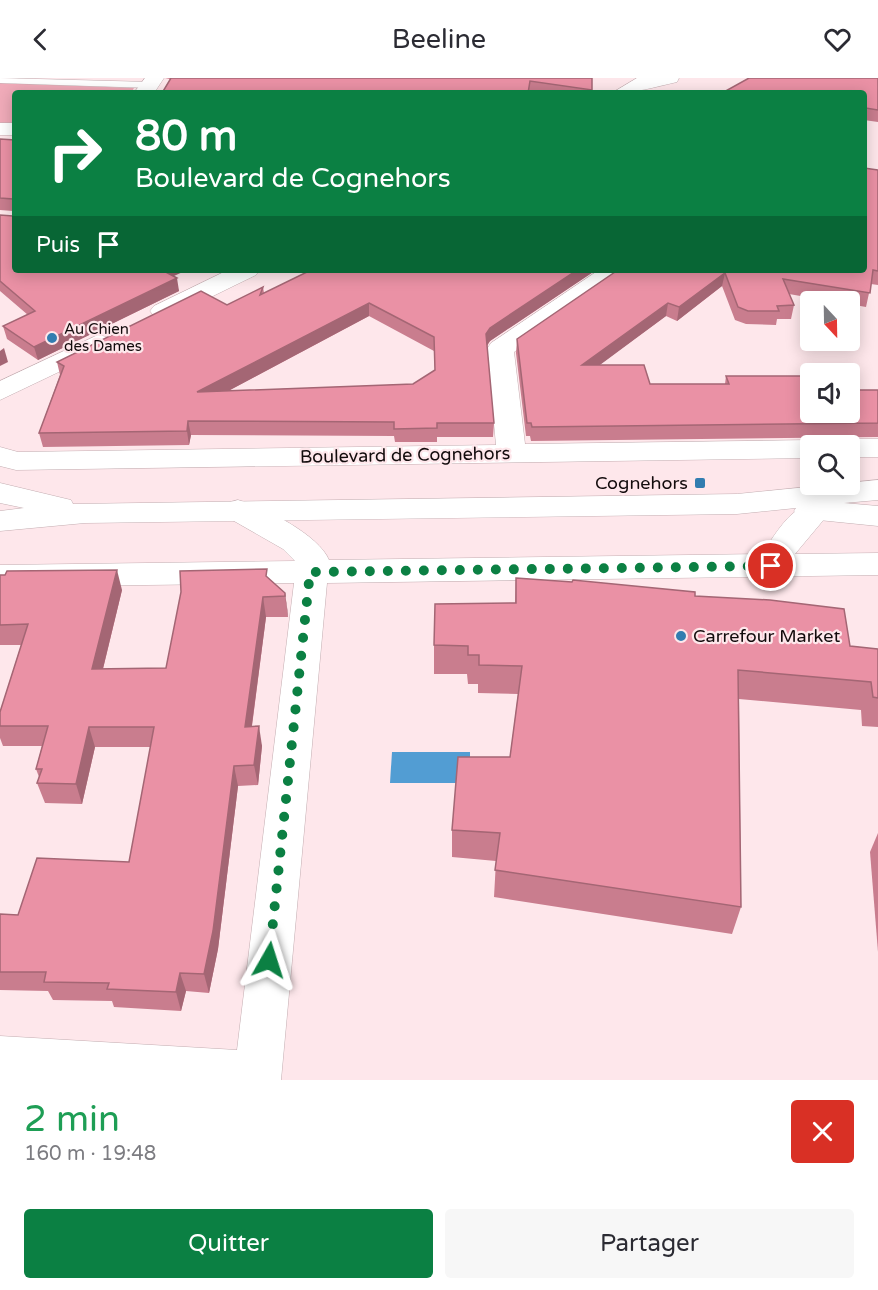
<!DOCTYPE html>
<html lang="fr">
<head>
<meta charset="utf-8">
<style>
  :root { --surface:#fff; --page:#f7f7f7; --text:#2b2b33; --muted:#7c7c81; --accent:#0b8043 }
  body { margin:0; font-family:"Varela Round",sans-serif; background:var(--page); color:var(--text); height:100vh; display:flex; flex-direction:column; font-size:22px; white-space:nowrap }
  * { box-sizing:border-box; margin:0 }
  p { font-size:20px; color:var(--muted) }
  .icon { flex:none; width:33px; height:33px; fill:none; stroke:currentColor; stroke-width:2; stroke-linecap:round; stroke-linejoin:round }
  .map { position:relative; height:1002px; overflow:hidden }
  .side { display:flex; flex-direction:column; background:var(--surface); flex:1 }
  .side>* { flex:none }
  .top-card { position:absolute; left:12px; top:12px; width:855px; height:183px; border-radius:6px; box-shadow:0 3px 15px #0003; background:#0b8043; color:#fff; overflow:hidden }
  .needle { width:39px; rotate:158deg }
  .fabs { position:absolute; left:800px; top:213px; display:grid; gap:12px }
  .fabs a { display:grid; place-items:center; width:60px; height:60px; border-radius:6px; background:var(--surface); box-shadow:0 3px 15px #0003; font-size:30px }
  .pin { position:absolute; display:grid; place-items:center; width:51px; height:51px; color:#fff; margin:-26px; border:3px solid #fff; border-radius:50%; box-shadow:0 2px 6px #0007 }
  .me { position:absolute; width:66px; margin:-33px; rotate:6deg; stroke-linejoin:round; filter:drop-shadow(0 0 4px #0008) }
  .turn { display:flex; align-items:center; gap:21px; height:126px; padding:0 24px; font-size:27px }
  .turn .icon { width:78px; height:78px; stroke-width:2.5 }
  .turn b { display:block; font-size:42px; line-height:51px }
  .then { display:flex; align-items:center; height:57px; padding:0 24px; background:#0003; gap:12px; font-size:22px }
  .round { display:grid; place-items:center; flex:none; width:63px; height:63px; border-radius:6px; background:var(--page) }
  .head { display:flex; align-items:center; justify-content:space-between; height:102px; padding:0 24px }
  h1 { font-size:36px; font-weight:600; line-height:45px; color:#1e9e55 }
  .button { display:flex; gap:12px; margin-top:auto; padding:12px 24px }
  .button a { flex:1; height:69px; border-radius:6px; background:var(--accent); color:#fff; font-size:24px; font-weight:600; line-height:69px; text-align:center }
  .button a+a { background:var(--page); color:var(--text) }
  header { display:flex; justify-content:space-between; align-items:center; height:78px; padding:0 24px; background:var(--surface); font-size:27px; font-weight:600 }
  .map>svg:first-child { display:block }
  .green { fill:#f0abb9 }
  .water { fill:#529dd3 }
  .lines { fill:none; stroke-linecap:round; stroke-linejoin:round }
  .service-casing { stroke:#c3adb1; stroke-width:1 }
  .minor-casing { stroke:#c3adb1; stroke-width:1 }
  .primary-casing { stroke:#c3adb1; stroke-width:1 }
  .service { fill:#fff; fill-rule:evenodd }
  .minor { fill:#fff; fill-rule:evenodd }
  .primary { fill:#fff; fill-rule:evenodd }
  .wall { fill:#c97d8e; fill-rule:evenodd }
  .shaded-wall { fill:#a46674 }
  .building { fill:#ea91a5; stroke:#a46674; stroke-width:1.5; fill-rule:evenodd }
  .route { stroke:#0b8043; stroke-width:10; stroke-dasharray:0 18 }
  .poi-dot { fill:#327db0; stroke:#fee7eb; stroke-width:2 }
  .labels { text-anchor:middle; stroke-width:4.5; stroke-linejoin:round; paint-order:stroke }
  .far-poi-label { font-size:15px; fill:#120b0c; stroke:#fee7eb; text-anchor:start }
  .street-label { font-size:18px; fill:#120b0c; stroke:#fee7eb }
  .poi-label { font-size:18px; fill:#120b0c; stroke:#fee7eb; text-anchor:end }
</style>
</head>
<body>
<header><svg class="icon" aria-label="back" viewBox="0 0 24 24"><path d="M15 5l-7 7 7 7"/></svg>Beeline<svg class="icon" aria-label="heart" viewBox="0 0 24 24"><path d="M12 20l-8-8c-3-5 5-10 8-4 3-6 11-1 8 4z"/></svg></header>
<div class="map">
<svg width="878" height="1002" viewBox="0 0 878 1002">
  <rect width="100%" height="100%" fill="#fee7eb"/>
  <path class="green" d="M0 5 134 10 131 15H15V48H0Z"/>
  <path class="water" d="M392 674H470V705H390Z"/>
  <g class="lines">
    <defs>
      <path id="service" d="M0 0 150 4 156 7 150 10 0 5Z"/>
      <g id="minor">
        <path d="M145 0H164L154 15H134Z"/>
        <path d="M637 0H679L677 4C655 9 635 15 612 15Z"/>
        <rect x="0" y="45" width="15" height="12"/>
        <path d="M228 192H259L256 197 172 238 163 241 154 238 150 233 154 228Z"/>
        <path d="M599 192H627L624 197 514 274 525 366 810 362 822 368H810V380L16 392 0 388V369L18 374 496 367 487 271 491 265Z"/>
        <path d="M98 257 107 259 111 265 107 271 0 322V303Z"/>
        <path d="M849 361H878V379H849V368H836L839 364Z"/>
        <path d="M238 422C264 429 319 457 329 482L762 476C776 455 796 418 826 426L831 433 795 476 878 475V497L327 505 281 1002H0V958L237 972 294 505 0 509V487L295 483 283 471 227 439 222 432 227 425Z"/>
      </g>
      <path id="primary" d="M878 402V422L844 425 878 428V448L799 440 794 433 796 430 737 436 85 445 0 453V433L24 430 0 425V405L71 422 73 426 737 416Z"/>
    </defs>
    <use href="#service" class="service-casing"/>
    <use href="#minor" class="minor-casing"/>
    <use href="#primary" class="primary-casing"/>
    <use href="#service" class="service"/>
    <use href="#minor" class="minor"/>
    <use href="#primary" class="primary"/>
  </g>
  <g class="wall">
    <path d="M165 0H592V15H162L170 1Z"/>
    <path d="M878 0V44L864 42V15Z"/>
    <path d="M0 61 173 198 179 213 38 282 7 261 3 248 28 237 0 213V137L13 138V133L0 132Z"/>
    <path d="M878 92V207L871 206 866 229 849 226V224H835L789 216 794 227 791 241H777L776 247 746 246 735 242 722 208 677 243 666 238 599 287 650 306H725L726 298 810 334 878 312V359L531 363 530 358H526L516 275 517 261Z"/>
    <path d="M311 192H596L490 263 487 268 494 345 493 359H437V364H395L394 358 191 357 189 367 43 369 39 355 60 297 57 284 227 227 263 209 264 215ZM369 238 434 273 435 293 413 306 228 313Z"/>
    <path d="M0 497 122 512 103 591 166 590 268 500 285 515 288 539H266L252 648 262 668 258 707 238 708 218 871 209 915 186 913 181 933 114 929 112 923 53 922 48 913 0 912V836L18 837 129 784 151 669H95L82 726 45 725 37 705 39 699 36 691 42 668H3L0 660V634L21 567H0Z"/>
    <path d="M516 500 695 518 850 568 878 571V649L862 648 861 632 739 621 741 829 732 856 494 819 496 783 452 779V752L510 679 518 616 478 615V606H468L467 596H434V567L515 525Z"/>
    <path d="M878 755V874L870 774Z"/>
  </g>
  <g class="shaded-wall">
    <path d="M159 192H187L161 204Z"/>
    <path d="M577 192H596L490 263 485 270 486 256 490 250Z"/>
    <path d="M725 195 722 208 677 243 679 229Z"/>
    <path d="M177 200 179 213 38 282 34 269Z"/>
    <path d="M369 225V238L200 328 197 314Z"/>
    <path d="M668 225 666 238 581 301 582 287Z"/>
    <path d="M4 270 8 284 0 288V273Z"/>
    <path d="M188 343 191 357 189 367 187 353Z"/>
    <path d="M117 492 122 512 98 611 92 591Z"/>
    <path d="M285 515 288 536V539L285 518Z"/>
    <path d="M263 519 266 539 249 669 245 649Z"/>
    <path d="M259 648 262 668 258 707 254 687Z"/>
    <path d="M89 649 95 669 82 726 76 706Z"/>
    <path d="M234 688 238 708 218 871 209 915 204 896Z"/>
    <path d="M180 895 186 913 181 933 176 914Z"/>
  </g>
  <g class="building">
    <path d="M171 0H592V12L530 3 528 15H162Z"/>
    <path d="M749 0H878V32L866 30 865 33H864V15H722Z"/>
    <path d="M0 61 15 62V192H162L177 200 34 269 3 248 35 233 0 203V137L13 138V121L0 120Z"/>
    <path d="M864 90 878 92V193L873 192 870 215 783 201 794 227 777 228 779 233H748L738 229 725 195 679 229 668 225 582 287H644L650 306H729L726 298H810V334H849V312H878V345L532 349 531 345H527L517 261 618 192H864Z"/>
    <path d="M311 192H577L490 250 486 256 494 345H437V350L394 351V344L188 343 187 353 39 355 64 288 57 284 201 213 227 227 263 209 260 217ZM369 225 434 259 435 292 413 306 197 314Z"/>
    <path d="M267 491 266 498 285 515V518L263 519 245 649 259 648 254 687 234 688 213 853 204 896 180 895 176 914 107 911 109 905 44 904 46 894H0V836L18 837 37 780 129 784 154 649H89L76 706 37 705 42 691H36L48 648H0V634L28 546 0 547V497H5L7 493 117 492 92 591 166 590 181 514 180 493Z"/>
    <path d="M516 500 572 504 573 502 695 514V518L770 522 844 531 850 568 878 571V620L873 619 871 604 738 592 741 829 495 792 500 755 452 752 458 679H510L522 588 479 587V577H468V568L434 567 435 526 516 525Z"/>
  </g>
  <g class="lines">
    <path class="route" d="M269 882 310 494 771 488"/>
  </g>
  <g class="poi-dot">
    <circle cx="52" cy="260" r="6"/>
    <rect x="694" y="399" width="12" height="12" rx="3"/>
    <circle cx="681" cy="558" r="6"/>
  </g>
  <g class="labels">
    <g class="far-poi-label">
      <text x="64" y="256">Au Chien<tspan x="64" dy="17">des Dames</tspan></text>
    </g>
    <g class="street-label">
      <text transform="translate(405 377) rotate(-1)" y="6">Boulevard de Cognehors</text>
    </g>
    <g class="poi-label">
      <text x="688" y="411">Cognehors</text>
      <text x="693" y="564" text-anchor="start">Carrefour Market</text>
    </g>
  </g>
</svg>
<div class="fabs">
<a><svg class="needle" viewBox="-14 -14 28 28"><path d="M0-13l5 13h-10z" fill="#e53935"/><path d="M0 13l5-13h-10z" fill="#7c7c81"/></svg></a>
<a><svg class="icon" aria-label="sound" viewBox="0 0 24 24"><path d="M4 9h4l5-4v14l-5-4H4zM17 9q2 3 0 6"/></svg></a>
<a><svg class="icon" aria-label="search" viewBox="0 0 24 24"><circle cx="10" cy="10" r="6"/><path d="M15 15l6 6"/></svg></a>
</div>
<div class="pin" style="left:771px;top:488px;background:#d93025"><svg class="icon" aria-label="arrive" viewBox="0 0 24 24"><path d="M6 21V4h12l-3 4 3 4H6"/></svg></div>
<svg class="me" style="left:269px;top:882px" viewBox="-20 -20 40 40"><path d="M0-17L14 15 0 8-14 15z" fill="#0b8043" stroke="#fff" stroke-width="4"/></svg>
<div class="top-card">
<div class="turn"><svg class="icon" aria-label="right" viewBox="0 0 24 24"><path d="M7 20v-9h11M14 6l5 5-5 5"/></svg><div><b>80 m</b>Boulevard de Cognehors</div></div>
<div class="then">Puis<svg class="icon" aria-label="arrive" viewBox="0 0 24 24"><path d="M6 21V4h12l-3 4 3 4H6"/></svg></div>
</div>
</div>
<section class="side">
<div class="head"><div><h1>2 min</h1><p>160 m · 19:48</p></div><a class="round" style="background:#d93025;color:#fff"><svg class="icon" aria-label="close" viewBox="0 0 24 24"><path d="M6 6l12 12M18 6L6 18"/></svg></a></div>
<div class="button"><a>Quitter</a><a>Partager</a></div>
</section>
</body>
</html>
